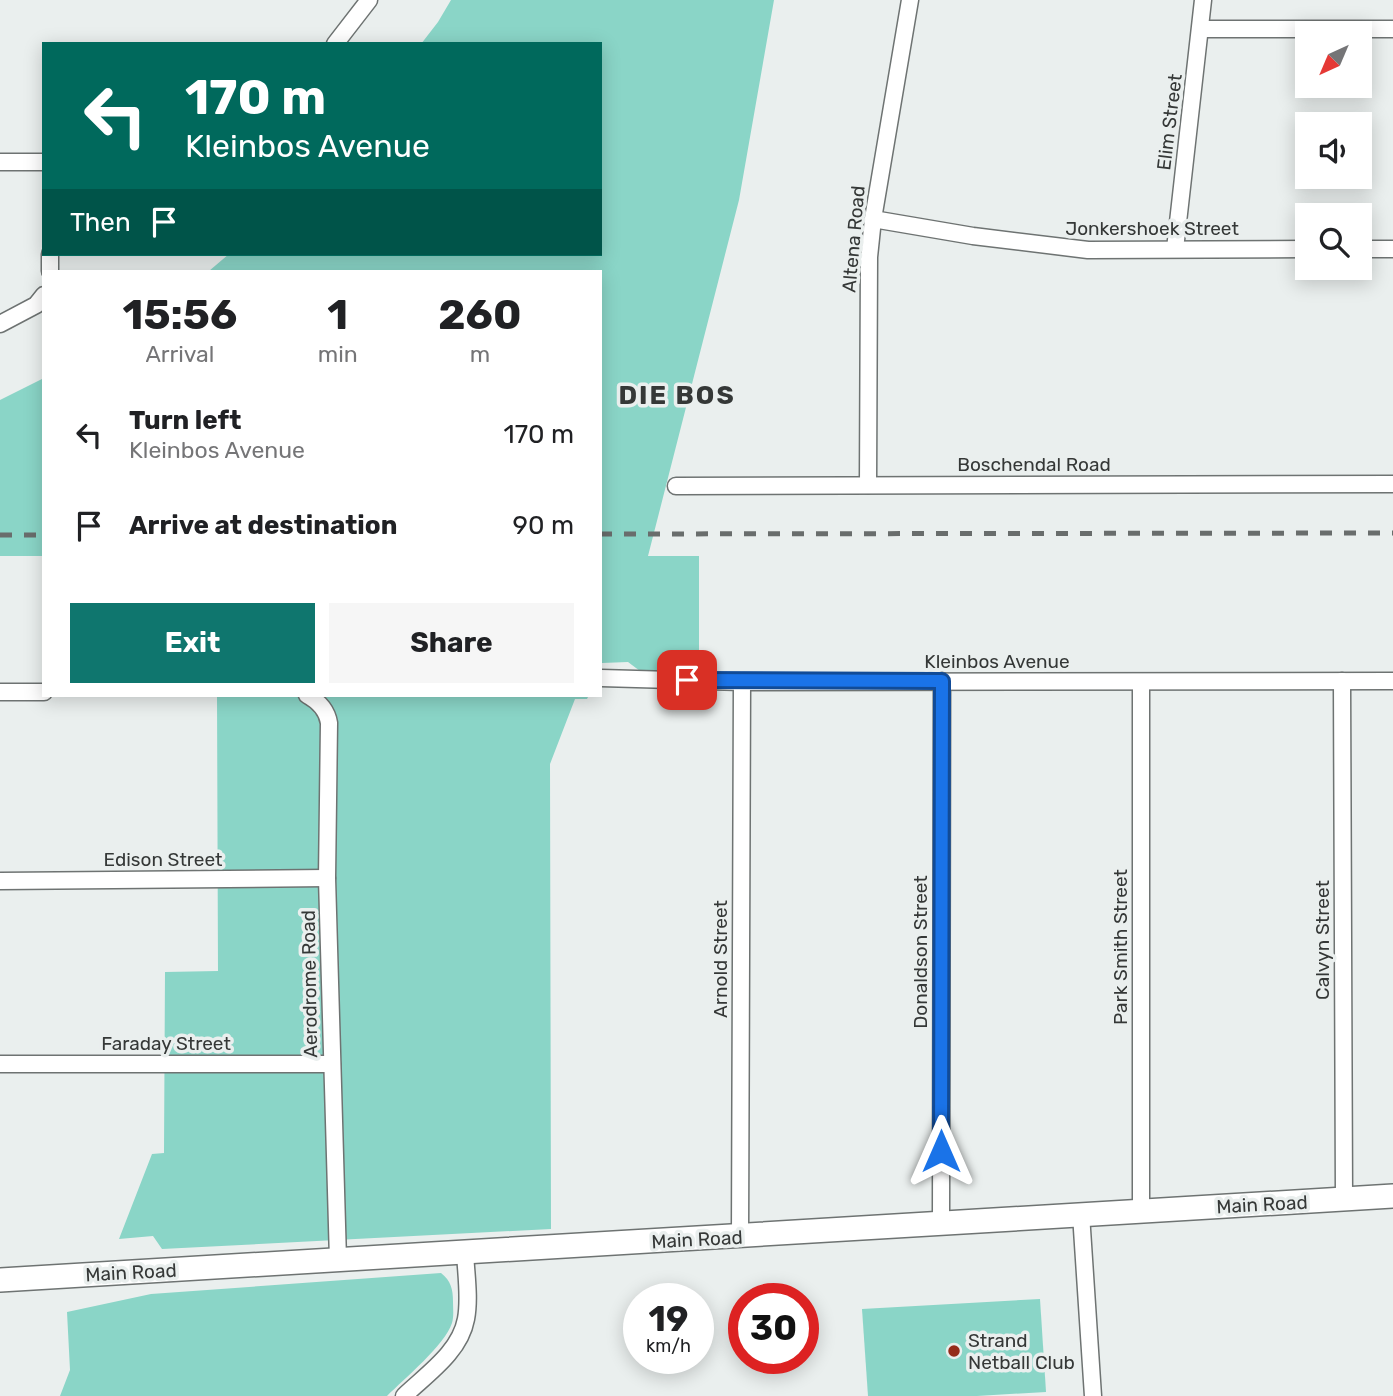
<!DOCTYPE html>
<html lang="en">
<head>
<meta charset="utf-8">
<style>
  :root { --surface:#fff; --page:#f6f6f6; --text:#202124; --muted:#757577; --accent:#0f766e }
  body { margin:0; font-family:Rubik,sans-serif; background:var(--page); color:var(--text); height:100vh; display:flex; flex-direction:column; font-size:26px; white-space:nowrap }
  * { box-sizing:border-box; margin:0 }
  p { font-size:23px; color:var(--muted) }
  .icon { flex:none; width:38px; height:38px; fill:none; stroke:currentColor; stroke-width:2; stroke-linecap:round; stroke-linejoin:round }
  .map { position:relative; flex:1; overflow:hidden }
  .sheet { position:absolute; left:42px; top:270px; width:560px; height:427px; display:flex; flex-direction:column; background:var(--surface); border-radius:0px; box-shadow:0 4px 18px #0003 }
  .sheet>* { flex:none }
  .top-card { position:absolute; left:42px; top:42px; width:560px; height:214px; border-radius:0px; box-shadow:0 4px 18px #0003; background:#00695c; color:#fff; overflow:hidden }
  .needle { width:46px; rotate:224deg }
  .controls { position:absolute; left:1295px; top:21px; display:grid; gap:14px }
  .controls a { display:grid; place-items:center; width:77px; height:77px; border-radius:0px; background:var(--surface); box-shadow:0 4px 18px #0003; font-size:35px }
  .speed { position:absolute; left:623px; top:1283px; display:flex; gap:14px; font-size:35px; font-weight:700; text-align:center }
  .speed>* { display:grid; place-content:center; width:91px; height:91px; border-radius:50%; background:var(--surface); box-shadow:0 4px 18px #0003; line-height:1 }
  .speed small { font-size:18px; font-weight:400 }
  .speed .limit { border:10px solid #d22; background:#fff; color:#111 }
  .pin { position:absolute; display:grid; place-items:center; width:60px; height:60px; color:#fff; margin:-30px; border-radius:14px; box-shadow:0 4px 10px #0006 }
  .me { position:absolute; width:77px; margin:-38px; rotate:0deg; stroke-linejoin:round; filter:drop-shadow(0 0 5px #0008) }
  .turn { display:flex; align-items:center; gap:24px; height:147px; padding:0 28px; font-size:32px }
  .turn .icon { width:91px; height:91px; stroke-width:2.5 }
  .turn b { display:block; font-size:49px; line-height:60px }
  .then { display:flex; align-items:center; height:66px; padding:0 28px; background:#0003; gap:14px; font-size:26px }
  .eta { display:flex; justify-content:space-evenly; align-items:center; height:119px; text-align:center }
  .eta b { font-size:42px; font-weight:700; line-height:49px }
  .action { display:flex; gap:14px; margin-top:auto; padding:14px 28px }
  .action a { flex:1; height:80px; border-radius:0px; background:var(--accent); color:#fff; font-size:28px; font-weight:700; line-height:80px; text-align:center }
  .action a+a { background:var(--page); color:var(--text) }
  ul { padding:0; list-style:none }
  li { display:flex; align-items:center; gap:21px; height:91px; padding:0 28px }
  li div { flex:1 }
  li b { display:block; font-size:26px }
  li em { font-style:normal }
  .map>svg:first-child { display:block }
  .green { fill:#8ad5c7 }
  .lines { fill:none; stroke-linecap:round; stroke-linejoin:round }
  .street-casing { stroke:#6e7372; stroke-width:19 }
  .secondary-casing { stroke:#6e7372; stroke-width:26 }
  .street { stroke:#fff; stroke-width:16 }
  .secondary { stroke:#fff; stroke-width:23 }
  .rail { stroke:#696d6c; stroke-width:5; stroke-dasharray:12 12; stroke-linecap:butt }
  .route-casing { stroke:#114b97; stroke-width:18 }
  .route { stroke:#1a73e8; stroke-width:12 }
  .poi-dot { fill:#952b1a; stroke:#eaefee; stroke-width:2.5 }
  .labels { text-anchor:middle; stroke-width:7; stroke-linejoin:round; paint-order:stroke }
  .street-label { font-size:19px; fill:#353837; stroke:#eaefee }
  .poi-label { font-size:19px; fill:#353837; stroke:#eaefee; text-anchor:start }
  .district-label { font-size:26px; font-weight:bold; letter-spacing:2px; fill:#353837; stroke:#eaefee }
</style>
</head>
<body>
<div class="map">
<svg width="1393" height="1396" viewBox="0 0 1393 1396">
  <rect width="100%" height="100%" fill="#eaefee"/>
  <g class="green">
    <path d="M451 0H774L739 200 648 556H699V670L640 671 628 662 602 663 600 667V271H209L229 254H600V44H421L438 22Z"/>
    <path d="M44 378V556H0V400Z"/>
    <path d="M217 695H589L587 699H575L550 764 551 1229 162 1249 153 1236 119 1239 152 1154 164 1153 165 972 218 971Z"/>
    <path d="M441 1273C451 1281 453 1289 453 1302 453 1309 454 1316 452 1323 445 1345 404 1379 387 1396H60L70 1370 67 1312 151 1294Z"/>
    <path d="M1040 1299 1046 1392 977 1396H868L862 1309Z"/>
  </g>
  <g class="lines">
    <defs>
      <g id="street">
        <path d="M1201 29H1393"/>
        <path d="M335 44 369 0"/>
        <path d="M0 162H44"/>
        <path d="M873 219 973 236 1088 250 1307 249"/>
        <path d="M1175 249 1203 0"/>
        <path d="M1360 249H1393"/>
        <path d="M50 271V254"/>
        <path d="M0 324 36 305 44 295"/>
        <path d="M868 485 869 257 873 219 910 0"/>
        <path d="M676 486 1393 484"/>
        <path d="M601 678 742 682 1393 681"/>
        <path d="M1342 681 1344 1199"/>
        <path d="M0 692H44"/>
        <path d="M307 695C318 701 327 710 329 723L327 878 338 1260"/>
        <path d="M0 881 327 878"/>
        <path d="M0 1064H332"/>
        <path d="M1141 1212V683"/>
        <path d="M1081 1214 1093 1396"/>
        <path d="M941 1223 942 681"/>
        <path d="M740 1236 742 682"/>
        <path d="M404 1396C427 1374 460 1352 466 1319 470 1298 466 1274 465 1252"/>
      </g>
      <path id="secondary" d="M0 1280 1393 1196"/>
    </defs>
    <use href="#street" class="street-casing"/>
    <use href="#secondary" class="secondary-casing"/>
    <use href="#street" class="street"/>
    <use href="#secondary" class="secondary"/>
    <g class="rail">
      <path d="M600 534 1393 533"/>
      <path d="M0 535H44"/>
    </g>
  </g>
  <g class="lines">
    <defs>
      <path id="route" d="M687 680 942 681 941 1151"/>
    </defs>
    <use href="#route" class="route-casing"/>
    <use href="#route" class="route"/>
  </g>
  <circle class="poi-dot" cx="954" cy="1351" r="7"/>
  <g class="labels">
    <g class="street-label">
      <text transform="translate(1169 122) rotate(-83)" y="7">Elim Street</text>
      <text x="1152" y="235">Jonkershoek Street</text>
      <text transform="translate(853 239) rotate(-85)" y="7">Altena Road</text>
      <text x="1034" y="471">Boschendal Road</text>
      <text x="997" y="668">Kleinbos Avenue</text>
      <text x="163" y="866">Edison Street</text>
      <text transform="translate(1322 940) rotate(-90)" y="7">Calvyn Street</text>
      <text transform="translate(1120 947) rotate(-90)" y="7">Park Smith Street</text>
      <text transform="translate(920 952) rotate(-90)" y="7">Donaldson Street</text>
      <text transform="translate(720 959) rotate(-90)" y="7">Arnold Street</text>
      <text transform="translate(309 984) rotate(-91)" y="7">Aerodrome Road</text>
      <text x="166" y="1050">Faraday Street</text>
      <text transform="translate(1262 1204) rotate(-3)" y="7">Main Road</text>
      <text transform="translate(697 1239) rotate(-3)" y="7">Main Road</text>
      <text transform="translate(131 1272) rotate(-3)" y="7">Main Road</text>
    </g>
    <g class="poi-label">
      <text x="968" y="1347">Strand<tspan x="968" dy="22">Netball Club</tspan></text>
    </g>
    <g class="district-label">
      <text x="677" y="404">DIE BOS</text>
    </g>
  </g>
</svg>
<div class="controls">
<a><svg class="needle" viewBox="-14 -14 28 28"><path d="M0-13l5 13h-10z" fill="#e53935"/><path d="M0 13l5-13h-10z" fill="#757577"/></svg></a>
<a><svg class="icon" aria-label="sound" viewBox="0 0 24 24"><path d="M4 9h4l5-4v14l-5-4H4zM17 9q2 3 0 6"/></svg></a>
<a><svg class="icon" aria-label="search" viewBox="0 0 24 24"><circle cx="10" cy="10" r="6"/><path d="M15 15l6 6"/></svg></a>
</div>
<div class="speed"><div>19<small>km/h</small></div><div class="limit">30</div></div>
<div class="pin" style="left:687px;top:680px;background:#d93025"><svg class="icon" aria-label="arrive" viewBox="0 0 24 24"><path d="M6 21V4h12l-3 4 3 4H6"/></svg></div>
<svg class="me" style="left:941px;top:1151px" viewBox="-20 -20 40 40"><path d="M0-17L14 15 0 8-14 15z" fill="#1a73e8" stroke="#fff" stroke-width="4"/></svg>
<div class="top-card">
<div class="turn"><svg class="icon" aria-label="left" viewBox="0 0 24 24"><path d="M17 20v-9H6M10 6l-5 5 5 5"/></svg><div><b>170 m</b>Kleinbos Avenue</div></div>
<div class="then">Then<svg class="icon" aria-label="arrive" viewBox="0 0 24 24"><path d="M6 21V4h12l-3 4 3 4H6"/></svg></div>
</div>
<section class="sheet">
<div class="eta">
<div><b>15:56</b><p>Arrival</p></div>
<div><b>1</b><p>min</p></div>
<div><b>260</b><p>m</p></div>
</div>
<ul>
<li><svg class="icon" aria-label="left" viewBox="0 0 24 24"><path d="M17 20v-9H6M10 6l-5 5 5 5"/></svg><div><b>Turn left</b><p>Kleinbos Avenue</p></div><em>170 m</em></li>
<li><svg class="icon" aria-label="arrive" viewBox="0 0 24 24"><path d="M6 21V4h12l-3 4 3 4H6"/></svg><div><b>Arrive at destination</b></div><em>90 m</em></li>
</ul>
<div class="action"><a>Exit</a><a>Share</a></div>
</section>
</div>
</body>
</html>
